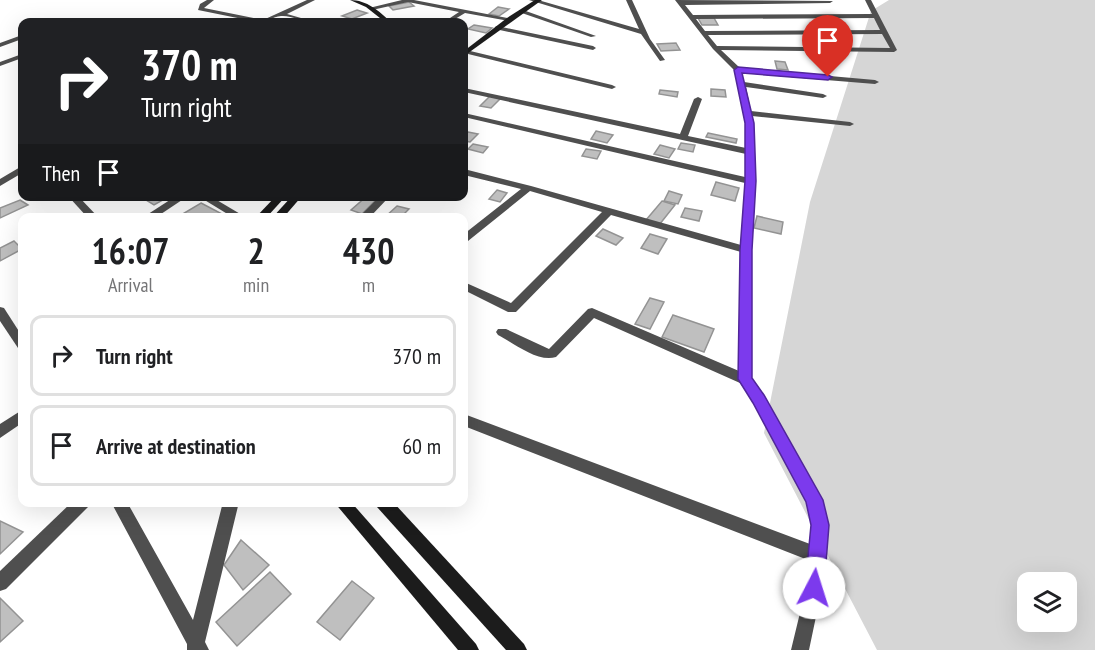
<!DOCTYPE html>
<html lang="en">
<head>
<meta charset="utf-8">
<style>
  :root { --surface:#fff; --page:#f2f2f2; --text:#202124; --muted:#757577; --line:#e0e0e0 }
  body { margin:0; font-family:"PT Sans Narrow",sans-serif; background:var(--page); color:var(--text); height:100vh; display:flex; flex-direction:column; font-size:22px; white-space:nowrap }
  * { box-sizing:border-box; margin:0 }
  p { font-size:20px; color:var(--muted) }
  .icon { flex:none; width:33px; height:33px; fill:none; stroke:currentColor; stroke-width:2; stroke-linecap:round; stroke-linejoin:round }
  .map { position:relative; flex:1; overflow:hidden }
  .side { position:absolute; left:18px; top:213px; width:450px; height:294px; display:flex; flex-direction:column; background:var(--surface); border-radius:12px; box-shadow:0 6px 24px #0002 }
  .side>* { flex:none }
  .guide { position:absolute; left:18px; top:18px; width:450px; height:183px; border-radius:12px; box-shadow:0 6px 24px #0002; background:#202124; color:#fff; overflow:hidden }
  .controls { position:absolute; left:1017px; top:572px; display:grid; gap:12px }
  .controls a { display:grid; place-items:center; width:60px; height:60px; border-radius:12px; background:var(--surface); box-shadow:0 6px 24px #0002; font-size:30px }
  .pin { position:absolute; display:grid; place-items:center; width:51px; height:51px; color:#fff; margin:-62px -26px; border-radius:50% 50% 50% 0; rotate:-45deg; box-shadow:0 0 6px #0007 }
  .pin .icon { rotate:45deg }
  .me { position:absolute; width:66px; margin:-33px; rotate:5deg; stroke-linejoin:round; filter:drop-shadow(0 0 4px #0008) }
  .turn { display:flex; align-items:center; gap:21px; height:126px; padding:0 24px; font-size:27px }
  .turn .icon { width:78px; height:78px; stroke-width:2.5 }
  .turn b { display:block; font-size:42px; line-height:51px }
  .then { display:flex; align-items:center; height:57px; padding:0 24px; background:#0003; gap:12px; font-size:22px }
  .eta { display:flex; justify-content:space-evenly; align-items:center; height:102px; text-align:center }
  .eta b { font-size:36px; font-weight:600; line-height:42px }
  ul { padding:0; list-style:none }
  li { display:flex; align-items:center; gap:18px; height:81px; margin:0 12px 9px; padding:0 12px; border:3px solid var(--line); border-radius:12px }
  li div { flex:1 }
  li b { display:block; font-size:22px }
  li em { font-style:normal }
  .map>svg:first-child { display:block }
  .green { fill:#d6d6d6; fill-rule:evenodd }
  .building { fill:#bfbfbf; stroke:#939393; stroke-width:1.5 }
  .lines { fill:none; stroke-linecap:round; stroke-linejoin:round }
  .street { fill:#4f4f4f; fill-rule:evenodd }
  .secondary { fill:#1c1c1c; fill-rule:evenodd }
  .route { fill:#7c3aed; stroke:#51269a; stroke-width:1.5 }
</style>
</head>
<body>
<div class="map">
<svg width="1095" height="650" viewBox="0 0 1095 650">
  <rect width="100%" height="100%" fill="#fff"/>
  <path class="green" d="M889 0H1095V650H877L764 433 810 202 871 11ZM1028 582H1066V621H1028Z"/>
  <g class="building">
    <path d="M409 2 414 6 393 10 389 6Z"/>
    <path d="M498 7 509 9 499 16 489 14Z"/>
    <path d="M357 10 367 13 352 19 342 16Z"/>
    <path d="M698 18H714L718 25H702Z"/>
    <path d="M474 25 492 28 486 33 468 29Z"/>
    <path d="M676 43 680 50 661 51 657 44Z"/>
    <path d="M775 61 785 62 788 70 777 69Z"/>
    <path d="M711 89 725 90 726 97 711 96Z"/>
    <path d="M660 90 678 92 677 97 659 94Z"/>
    <path d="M490 96 501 98 491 108 480 106Z"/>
    <path d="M596 131 613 135 607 143 591 139Z"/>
    <path d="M468 132 478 134 470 142 464 141V137Z"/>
    <path d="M708 133 737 139 736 143 706 137Z"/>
    <path d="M681 143 695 145 693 152 678 149Z"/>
    <path d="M473 144 488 147 483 153 468 149Z"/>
    <path d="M660 145 675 149 669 158 654 154Z"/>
    <path d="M586 149 601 151 597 159 582 156Z"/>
    <path d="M716 182 739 188 735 201 711 195Z"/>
    <path d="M497 190 507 193 500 202 489 199Z"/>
    <path d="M669 191 682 195 678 204 664 201Z"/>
    <path d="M152 196H170L154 205 146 200Z"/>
    <path d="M367 196H380L362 214 351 210Z"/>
    <path d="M20 200 28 205 0 218V208Z"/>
    <path d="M662 201 675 205 659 225 646 220Z"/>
    <path d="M201 203 226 216 176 218Z"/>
    <path d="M397 206 409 209 400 218H384Z"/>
    <path d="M685 208 702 211 699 221 681 217Z"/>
    <path d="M757 216 783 222 781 234 754 228Z"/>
    <path d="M603 229 623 238 616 245 596 236Z"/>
    <path d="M650 234 667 239 658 254 641 248Z"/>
    <path d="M14 241 22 249 0 261V248Z"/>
    <path d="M650 298 664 302 650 329 635 324Z"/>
    <path d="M673 315 714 329 704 352 662 337Z"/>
    <path d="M0 521 23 532 0 554Z"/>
    <path d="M241 540 269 565 243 590 224 565Z"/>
    <path d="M270 572 291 594 237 646 216 622Z"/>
    <path d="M352 581 374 598 340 640 317 622Z"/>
    <path d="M0 598 23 621 0 642Z"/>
  </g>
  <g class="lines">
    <g class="street">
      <path d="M207 0H214L204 8 263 20 307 0H315L287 14 315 22C304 23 292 15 281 16 272 17 269 22 257 22L198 10 200 4Z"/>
      <path d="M402 0H414L512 19 509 21 465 13 450 22H444L459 12 408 2 372 10 369 8Z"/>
      <path d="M529 0H538L639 29 626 0H632L650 39 665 60 660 61 641 34Z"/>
      <path d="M675 0 833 1 830 3 685 5 693 15 872 14 865 0H871L897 50 894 52 721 50 740 68 875 80 879 82 875 84 742 73 744 82 823 94 827 96 823 98 746 87 751 111 850 122 854 124 850 126 752 116 755 181 751 250 752 378 764 395 819 495 828 525 822 588 809 650H791L806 588 808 560 464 426V414L810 544 812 525 807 501 754 403 740 383 594 318 556 357C538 363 514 343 498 335L496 332 498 329H506L549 349 588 309 592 308 739 371 741 252 611 215 516 312H508L464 290V282L511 303 602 212 530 191 468 241 464 242V234L521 189 464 175V169L531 186 741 245 745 183 464 117V113L745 177 746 154 464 92V88L680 134 694 99 698 97 702 99 688 136 746 148V123L735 71 713 49ZM874 18 880 30 705 31 696 19ZM882 34 890 48 717 46 708 35Z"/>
      <path d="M519 10H523L596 36 591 37 519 12Z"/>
      <path d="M497 26 593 46 596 48 593 50 495 29V27Z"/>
      <path d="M22 35V39L0 47V43Z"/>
      <path d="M466 50 612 85 616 87 612 89 464 53V51Z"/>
      <path d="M22 54V58L0 66V62Z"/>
      <path d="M22 166V173L0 186V179Z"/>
      <path d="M68 196H78L99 218H88Z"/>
      <path d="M176 196H188L155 218H142Z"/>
      <path d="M198 196H210L247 218H234Z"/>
      <path d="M380 196H390L369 218H358Z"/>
      <path d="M0 307 4 308 22 336V350L18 348 0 321Z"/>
      <path d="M22 410V423L0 438V424Z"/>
      <path d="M72 502H90L88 507 6 589 0 591V571Z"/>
      <path d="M111 502H127L193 620 223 502H239L205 642 209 650H187V644Z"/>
    </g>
    <g class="secondary">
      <path d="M350 0C367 0 379 11 391 22H385L366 7Z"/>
      <path d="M535 0H542L464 56V51L507 18Z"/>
      <path d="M276 196H286L266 218H255Z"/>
      <path d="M292 196H302L283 218H272Z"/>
      <path d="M334 502H351L476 644 479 650H458Z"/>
      <path d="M375 502H393L524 644 527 650H506L377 507Z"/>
    </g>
  </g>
  <path class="route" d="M738 67 828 75 832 77 828 80 742 73 754 123 756 181 752 250V378L764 395 823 500 829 525 824 588 821 595 814 598 808 595 805 588 811 525 806 502 753 403 738 379 740 250 745 181V123L734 70Z"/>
</svg>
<div class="controls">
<a><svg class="icon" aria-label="layers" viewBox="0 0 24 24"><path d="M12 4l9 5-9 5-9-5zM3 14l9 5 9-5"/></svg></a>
</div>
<div class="pin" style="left:828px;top:77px;background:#d93025"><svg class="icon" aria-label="arrive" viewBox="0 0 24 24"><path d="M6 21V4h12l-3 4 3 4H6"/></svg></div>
<svg class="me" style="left:814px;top:588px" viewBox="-20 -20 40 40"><circle r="19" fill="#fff"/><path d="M0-13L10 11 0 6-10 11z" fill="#7c3aed"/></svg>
<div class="guide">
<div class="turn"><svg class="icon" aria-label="right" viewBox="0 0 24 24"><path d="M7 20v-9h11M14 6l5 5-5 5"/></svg><div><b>370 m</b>Turn right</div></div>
<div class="then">Then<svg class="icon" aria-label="arrive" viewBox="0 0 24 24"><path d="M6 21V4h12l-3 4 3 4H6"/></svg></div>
</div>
<section class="side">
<div class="eta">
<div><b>16:07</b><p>Arrival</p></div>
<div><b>2</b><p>min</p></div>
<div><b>430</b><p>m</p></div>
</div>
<ul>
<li><svg class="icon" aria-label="right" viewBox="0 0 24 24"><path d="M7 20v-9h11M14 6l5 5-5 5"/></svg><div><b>Turn right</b></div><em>370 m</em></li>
<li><svg class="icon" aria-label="arrive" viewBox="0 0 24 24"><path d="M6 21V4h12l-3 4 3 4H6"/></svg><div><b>Arrive at destination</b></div><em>60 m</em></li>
</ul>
</section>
</div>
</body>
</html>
